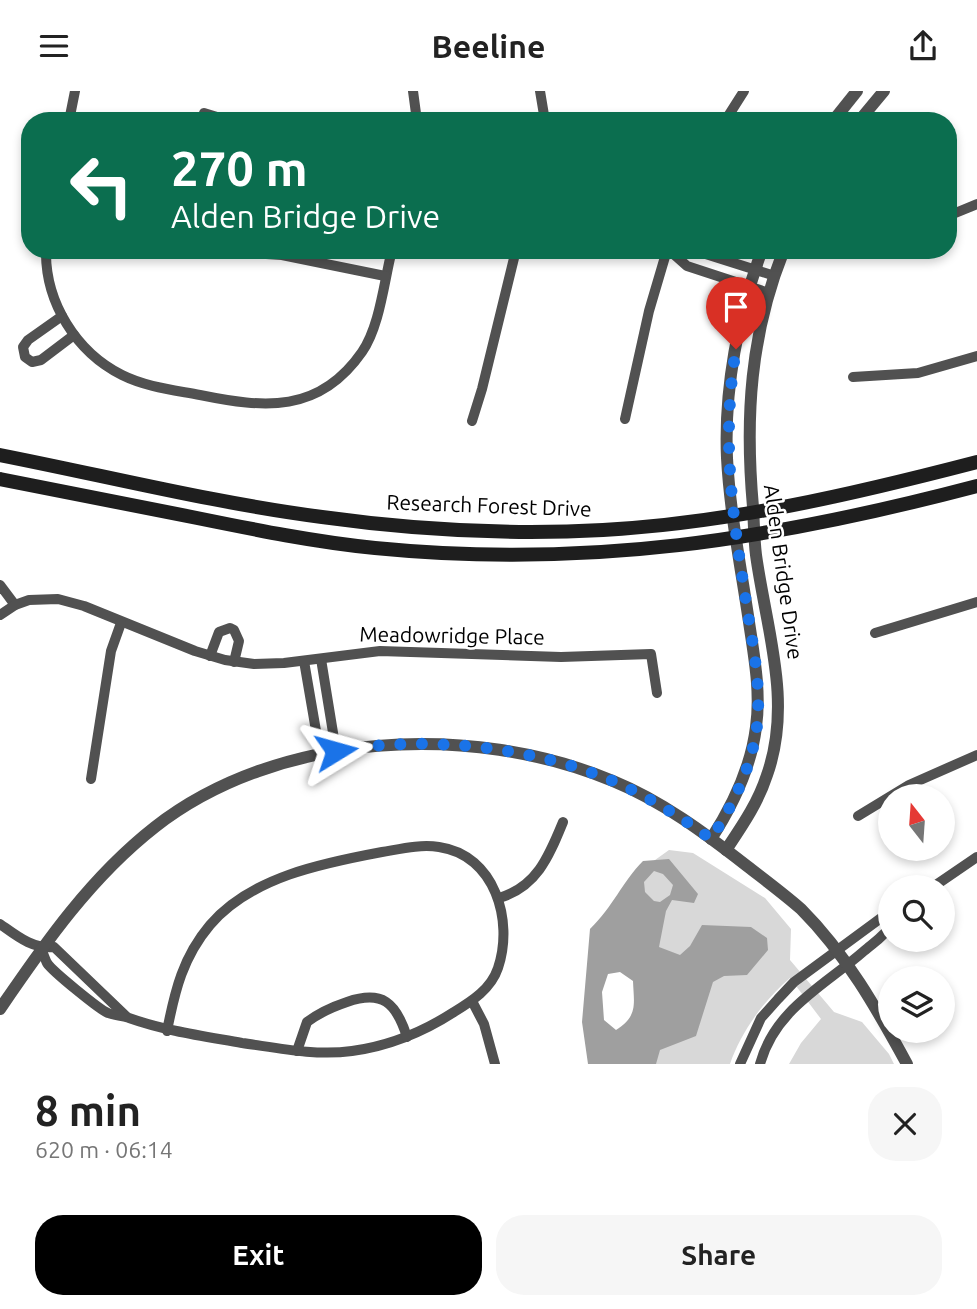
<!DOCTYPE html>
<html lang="en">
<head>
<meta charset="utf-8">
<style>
  :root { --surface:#fff; --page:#f6f6f6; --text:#222; --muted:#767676; --accent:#000 }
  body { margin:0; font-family:Ubuntu,sans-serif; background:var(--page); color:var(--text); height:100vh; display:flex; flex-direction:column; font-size:26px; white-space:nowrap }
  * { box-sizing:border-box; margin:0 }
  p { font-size:23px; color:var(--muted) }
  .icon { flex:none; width:38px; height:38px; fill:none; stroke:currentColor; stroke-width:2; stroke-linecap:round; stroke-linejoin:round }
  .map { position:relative; height:973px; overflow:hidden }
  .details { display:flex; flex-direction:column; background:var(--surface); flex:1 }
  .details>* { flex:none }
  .hud { position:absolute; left:21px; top:21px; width:936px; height:147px; border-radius:28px; box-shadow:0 4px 10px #0003; background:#0b6e4f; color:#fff; overflow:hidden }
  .needle { width:46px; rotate:343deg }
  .controls { position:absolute; left:878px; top:693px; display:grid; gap:14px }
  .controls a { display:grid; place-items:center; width:77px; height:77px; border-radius:50%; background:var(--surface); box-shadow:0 4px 10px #0003; font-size:35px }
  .pin { position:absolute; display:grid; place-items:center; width:60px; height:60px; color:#fff; margin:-72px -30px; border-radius:50% 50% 50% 0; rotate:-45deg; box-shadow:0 0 7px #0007 }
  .pin .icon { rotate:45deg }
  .me { position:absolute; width:77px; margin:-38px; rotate:82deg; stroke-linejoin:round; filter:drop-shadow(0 0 5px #0008) }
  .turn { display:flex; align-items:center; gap:24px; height:147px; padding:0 35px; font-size:32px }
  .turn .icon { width:91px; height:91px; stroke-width:2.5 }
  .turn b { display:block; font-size:49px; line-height:60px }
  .round { display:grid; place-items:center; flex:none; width:74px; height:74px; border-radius:28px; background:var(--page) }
  .overview { display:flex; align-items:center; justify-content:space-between; height:119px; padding:0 35px }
  h1 { font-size:42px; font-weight:700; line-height:52px }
  .cta { display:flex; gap:14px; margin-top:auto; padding:14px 35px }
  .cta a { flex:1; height:80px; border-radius:28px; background:var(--accent); color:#fff; font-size:28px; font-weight:700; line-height:80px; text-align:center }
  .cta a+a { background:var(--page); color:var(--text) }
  header { display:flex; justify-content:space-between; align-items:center; height:91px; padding:0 35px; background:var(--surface); font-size:32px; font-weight:700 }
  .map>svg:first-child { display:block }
  .green { fill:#d8d8d8 }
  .water { fill:#9f9f9f; fill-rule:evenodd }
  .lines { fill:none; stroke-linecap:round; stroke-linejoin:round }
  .minor { stroke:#515151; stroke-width:10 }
  .tertiary { stroke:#515151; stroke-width:12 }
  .secondary { stroke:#1e1e1e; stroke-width:14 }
  .route { stroke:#1a73e8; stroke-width:12; stroke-dasharray:0 21.6 }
  .labels { text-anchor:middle; stroke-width:5; stroke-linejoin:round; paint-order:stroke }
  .street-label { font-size:21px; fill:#000; stroke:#fff }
</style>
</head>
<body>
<header><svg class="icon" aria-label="menu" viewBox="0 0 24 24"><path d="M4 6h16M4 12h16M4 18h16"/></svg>Beeline<svg class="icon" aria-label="share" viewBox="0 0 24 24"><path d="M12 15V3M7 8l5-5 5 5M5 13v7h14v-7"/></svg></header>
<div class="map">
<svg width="977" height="973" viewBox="0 0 977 973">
  <rect width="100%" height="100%" fill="#fff"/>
  <path class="green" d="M669 759 693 762 765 807 791 838 790 869 834 921 862 931 889 963 894 973H789L801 952 821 928 790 887C764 909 741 941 730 973H617L647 926 638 793 648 774Z"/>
  <path class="water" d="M669 768 698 803 694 812 672 809 666 820 659 856 680 864 690 855 702 834 751 836 767 847 768 859 747 884 724 885 713 891 696 945 660 959 656 973H588L582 931 590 838C613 816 622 791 643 770ZM654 780 663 783 673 794 670 804 660 811 654 810 645 801 644 791ZM620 881 633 890C634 914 638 925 616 939L604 929 602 901 608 883Z"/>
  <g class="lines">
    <g class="minor">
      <path d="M413 0 417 30"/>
      <path d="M540 0 545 30"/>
      <path d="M204 22 230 30"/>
      <path d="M69 30 75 0"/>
      <path d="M725 30 744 0"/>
      <path d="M948 125 977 113"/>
      <path d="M46 159C45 211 76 261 122 284 146 296 174 299 200 304 264 317 319 323 362 261 380 235 384 190 392 159"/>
      <path d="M669 159 687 175 769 202"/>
      <path d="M693 159 775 185"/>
      <path d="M179 163 251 162 282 164 385 185"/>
      <path d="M62 225 28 249 23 256 25 266 32 271 41 269 74 244"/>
      <path d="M853 286 918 282 977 265"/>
      <path d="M625 328 649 220 667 159"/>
      <path d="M472 330 482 298 516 159"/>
      <path d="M0 494 15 514"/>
      <path d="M0 524 15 514 29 509 58 508 84 515 195 560 225 569 254 573 284 572 380 560 561 566 651 563 657 602"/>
      <path d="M875 542 977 511"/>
      <path d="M210 565 219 541 230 537 234 539 239 550 234 571"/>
      <path d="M321 568 336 660"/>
      <path d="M304 570 320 663"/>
      <path d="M91 688 111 560 121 532"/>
      <path d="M858 725 909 694 977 664"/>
      <path d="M933 796 977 766"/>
      <path d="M499 807C537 796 549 765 563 731"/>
      <path d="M0 833C17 845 32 858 54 856L126 925"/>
      <path d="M41 857C43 862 45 868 47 872 52 880 100 919 108 922 115 925 122 924 129 927 166 940 203 945 242 952 278 957 315 965 352 960 389 955 423 941 454 921 472 910 491 898 498 877 514 830 495 764 439 756 420 753 400 758 382 761 323 772 251 786 210 834 183 866 175 899 167 940"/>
      <path d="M472 910 484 933 495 973"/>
      <path d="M297 960 307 931C319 922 332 916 347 911 382 899 396 911 407 946"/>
      <path d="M740 973 761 927 778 908 794 891 881 827 891 825"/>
      <path d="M760 973C775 918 824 895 864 860 873 852 885 845 891 834"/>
    </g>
    <g class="tertiary">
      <path d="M833 30 857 0"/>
      <path d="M859 30 884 0"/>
      <path d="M711 748C733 714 751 677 756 636 761 601 754 565 749 531 741 477 730 422 727 367 724 298 738 224 762 159"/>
      <path d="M726 759C742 735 758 712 767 684 793 611 766 537 756 464 754 448 754 432 753 416 745 327 750 243 784 159"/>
      <path d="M0 918C45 852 91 786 155 736 278 640 472 631 613 690 662 710 706 743 747 775 765 789 784 803 801 818 846 863 877 918 907 973"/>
    </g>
    <g class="secondary">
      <path d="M0 364C107 385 214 412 322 426 415 439 510 444 603 439 730 432 854 403 977 371"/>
      <path d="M0 388C66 401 132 414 197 427 256 439 315 451 375 457 587 478 772 449 977 395"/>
    </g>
  </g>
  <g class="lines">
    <path class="route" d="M336 660C422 644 534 655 615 691 649 706 681 726 711 748 733 714 752 676 757 635 762 589 750 542 744 497 731 413 722 343 736 258"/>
  </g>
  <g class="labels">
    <g class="street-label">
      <text transform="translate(489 415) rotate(2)" y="7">Research Forest Drive</text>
      <text transform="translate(783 481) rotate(82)" y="7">Alden Bridge Drive</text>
      <text transform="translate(452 545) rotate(1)" y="7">Meadowridge Place</text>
    </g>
  </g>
</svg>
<div class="controls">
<a><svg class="needle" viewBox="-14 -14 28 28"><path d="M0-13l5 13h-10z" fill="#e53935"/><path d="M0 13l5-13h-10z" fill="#767676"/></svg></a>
<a><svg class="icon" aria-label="search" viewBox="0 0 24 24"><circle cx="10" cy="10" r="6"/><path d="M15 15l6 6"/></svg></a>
<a><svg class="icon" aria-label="layers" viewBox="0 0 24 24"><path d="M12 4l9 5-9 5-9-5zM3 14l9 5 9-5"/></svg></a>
</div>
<div class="pin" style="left:736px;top:258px;background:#d93025"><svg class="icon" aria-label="arrive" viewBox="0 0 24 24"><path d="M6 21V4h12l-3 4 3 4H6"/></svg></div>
<svg class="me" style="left:336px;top:660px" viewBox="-20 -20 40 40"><path d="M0-17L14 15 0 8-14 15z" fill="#1a73e8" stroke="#fff" stroke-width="4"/></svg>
<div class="hud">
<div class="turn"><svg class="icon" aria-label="left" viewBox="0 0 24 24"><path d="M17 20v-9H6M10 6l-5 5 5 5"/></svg><div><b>270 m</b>Alden Bridge Drive</div></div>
</div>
</div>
<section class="details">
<div class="overview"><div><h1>8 min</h1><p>620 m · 06:14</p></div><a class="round"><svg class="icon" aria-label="close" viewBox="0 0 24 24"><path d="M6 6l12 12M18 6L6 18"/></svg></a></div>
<div class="cta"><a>Exit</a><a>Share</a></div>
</section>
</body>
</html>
